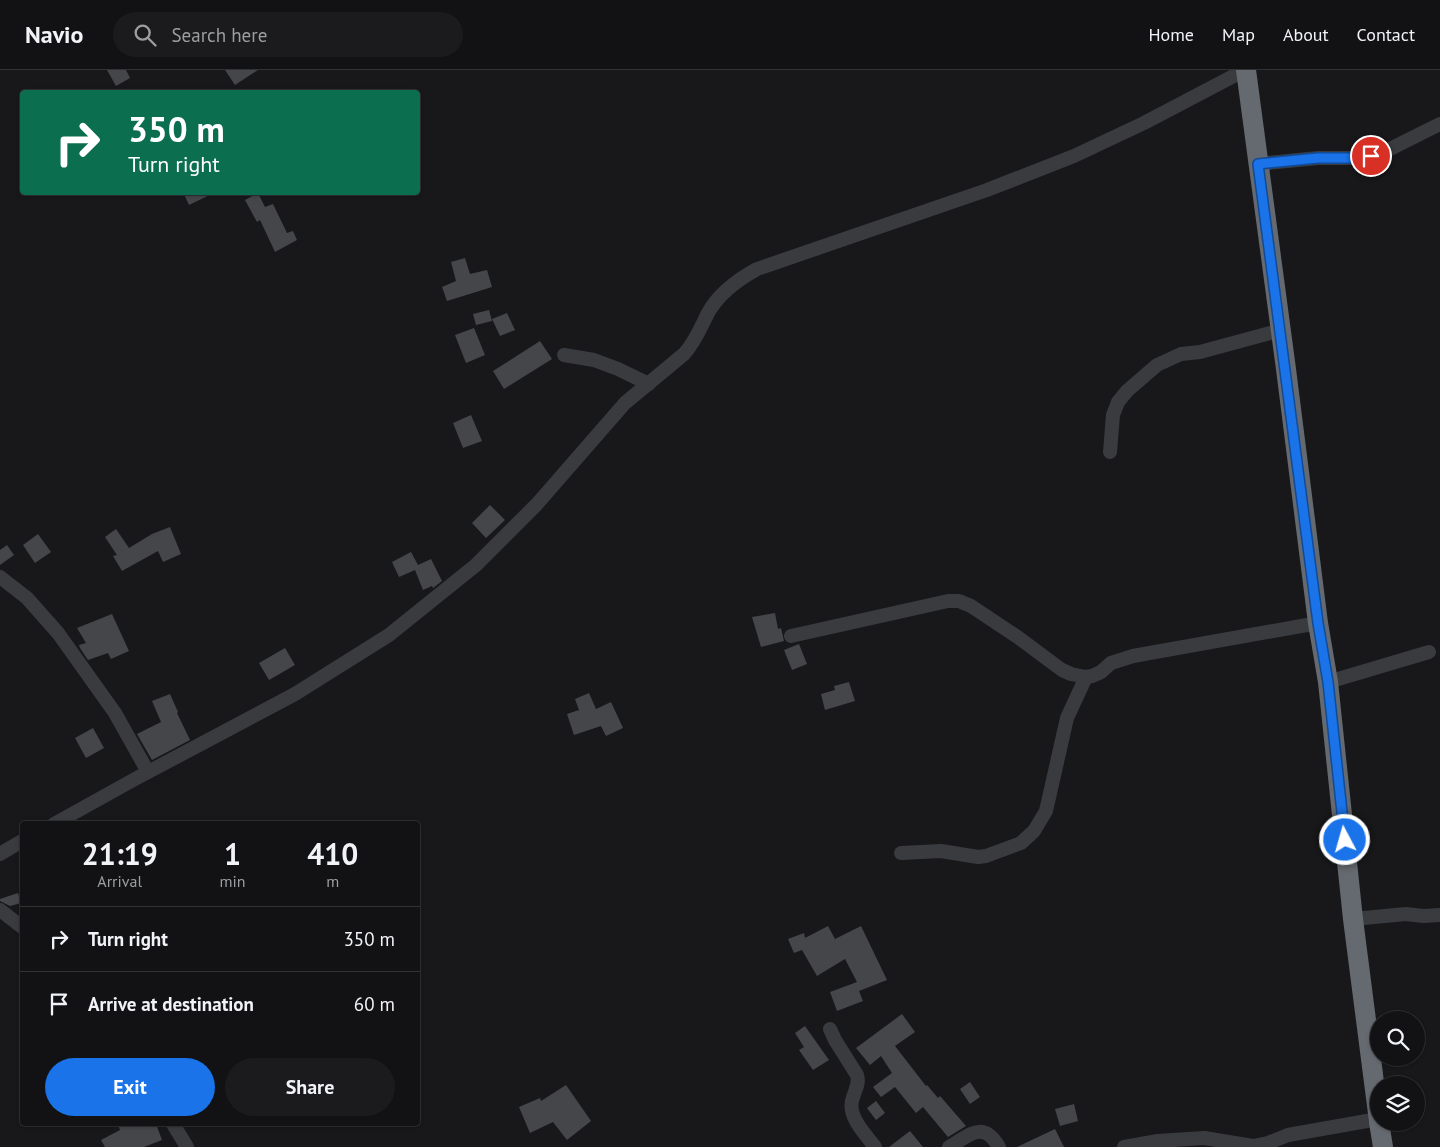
<!DOCTYPE html>
<html lang="en">
<head>
<meta charset="utf-8">
<style>
  :root { --surface:#121214; --page:#1b1b1d; --text:#f1f3f6; --muted:#9c9ea0; --line:#313234; --accent:#1a73e8 }
  body { margin:0; font-family:"PT Sans",sans-serif; background:var(--page); color:var(--text); height:100vh; display:flex; flex-direction:column; font-size:19px; white-space:nowrap }
  * { box-sizing:border-box; margin:0 }
  p { font-size:16px; color:var(--muted) }
  .icon { flex:none; width:28px; height:28px; fill:none; stroke:currentColor; stroke-width:2; stroke-linecap:round; stroke-linejoin:round }
  .map { position:relative; flex:1; overflow:hidden }
  .panel { position:absolute; left:20px; top:751px; width:400px; height:305px; display:flex; flex-direction:column; background:var(--surface); border-radius:5px; box-shadow:0 1px 4px #0004,0 0 0 1px var(--line) }
  .panel>* { flex:none }
  .banner { position:absolute; left:20px; top:20px; width:400px; height:105px; border-radius:5px; box-shadow:0 1px 4px #0004,0 0 0 1px var(--line); background:#0b6e4f; color:#fff; overflow:hidden }
  .buttons { position:absolute; left:1370px; top:941px; display:grid; gap:10px }
  .buttons a { display:grid; place-items:center; width:55px; height:55px; border-radius:50%; background:var(--surface); box-shadow:0 1px 4px #0004,0 0 0 1px var(--line); font-size:25px }
  .pin { position:absolute; display:grid; place-items:center; width:42px; height:42px; color:#fff; margin:-21px; border:2px solid #fff; border-radius:50%; box-shadow:0 1px 5px #0007 }
  .me { position:absolute; width:55px; margin:-28px; rotate:354deg; stroke-linejoin:round; filter:drop-shadow(0 0 4px #0008) }
  .turn { display:flex; align-items:center; gap:18px; height:105px; padding:0 25px; font-size:22px }
  .turn .icon { width:65px; height:65px; stroke-width:2.5 }
  .turn b { display:block; font-size:35px; line-height:42px }
  .eta { display:flex; justify-content:space-evenly; align-items:center; height:85px; text-align:center }
  .eta b { font-size:30px; font-weight:700; line-height:35px }
  .button { display:flex; gap:10px; margin-top:auto; padding:10px 25px }
  .button a { flex:1; height:58px; border-radius:30px; background:var(--accent); color:#fff; font-size:20px; font-weight:700; line-height:58px; text-align:center }
  .button a+a { background:var(--page); color:var(--text) }
  ul { padding:0; list-style:none }
  li { display:flex; align-items:center; gap:15px; height:65px; padding:0 25px; border-top:1px solid var(--line) }
  li div { flex:1 }
  li b { display:block; font-size:19px }
  li em { font-style:normal }
  header { display:flex; align-items:center; gap:30px; box-sizing:border-box; height:70px; padding:0 25px; background:var(--surface); border-bottom:1px solid var(--line) }
  header strong { font-size:24px }
  nav { display:flex; gap:28px; margin-inline-start:auto; font-size:18px }
  .search { width:350px; height:45px; background:var(--page); display:flex; align-items:center; gap:12px; box-sizing:border-box; padding:0 18px; border-radius:28px; color:var(--muted); font-size:19px }
  .map>svg:first-child { display:block }
  .building { fill:#45464a }
  .lines { fill:none; stroke-linecap:round; stroke-linejoin:round }
  .minor { stroke:#393b3f; stroke-width:14 }
  .highway { stroke:#656970; stroke-width:20 }
  .route-casing { stroke:#114b97; stroke-width:12 }
  .route { stroke:#1a73e8; stroke-width:9 }
</style>
</head>
<body>
<header>
<strong>Navio</strong>
<div class="search"><svg class="icon" aria-label="search" viewBox="0 0 24 24"><circle cx="10" cy="10" r="6"/><path d="M15 15l6 6"/></svg>Search here</div>
<nav><a>Home</a><a>Map</a><a>About</a><a>Contact</a></nav>
</header>
<div class="map">
<svg width="1440" height="1077" viewBox="0 0 1440 1077">
  <rect width="100%" height="100%" fill="#18181a"/>
  <g class="building">
    <path d="M107 0H126L130 8 116 16Z"/>
    <path d="M225 0H258L235 15Z"/>
    <path d="M183 122H216L189 135Z"/>
    <path d="M258 123 265 137 273 134 287 163 293 161 297 170 275 182 260 150 257 152 245 130Z"/>
    <path d="M465 188 470 204 487 200 492 217 447 231 442 217 456 211 451 192Z"/>
    <path d="M489 240 492 251 476 255 473 244Z"/>
    <path d="M507 243 515 260 500 266 492 249Z"/>
    <path d="M474 258 485 285 466 293 455 265Z"/>
    <path d="M540 271 552 289 504 319 493 301Z"/>
    <path d="M471 345 482 371 463 378 453 353Z"/>
    <path d="M490 435 505 450 486 468 472 453Z"/>
    <path d="M170 457 181 484 163 492 158 481 122 501 113 486 117 485 105 467 116 459 129 478 152 464Z"/>
    <path d="M38 464 51 482 35 493 23 475Z"/>
    <path d="M7 475 14 485 0 495V480Z"/>
    <path d="M411 482 418 495 431 489 442 511 433 518 432 516 423 520 415 500 399 507 392 492Z"/>
    <path d="M775 543 778 559 781 558 784 571 761 577 752 547Z"/>
    <path d="M112 544 129 581 111 589 108 583 88 590 80 578 79 575 86 573 77 558Z"/>
    <path d="M799 574 807 594 792 600 784 580Z"/>
    <path d="M285 578 295 595 269 610 259 593Z"/>
    <path d="M849 612 855 631 825 640 821 624 835 620 834 616Z"/>
    <path d="M589 623 596 639 611 632 623 658 606 666 601 656 574 665 567 644 579 640 575 629Z"/>
    <path d="M170 624 178 642 177 643 190 670 152 690 137 664 161 652 152 631Z"/>
    <path d="M93 658 104 678 86 688 75 668Z"/>
    <path d="M18 823 21 833 10 836 0 831V829Z"/>
    <path d="M828 856 835 869 861 856 887 910 859 921 863 931 837 941 830 922 857 912 845 889 817 906 802 880 794 883 788 869 804 863 805 868Z"/>
    <path d="M902 944 915 962 895 976 926 1016 927 1015 938 1028 940 1026 966 1056 948 1067 923 1037 916 1043 895 1017 881 1027 873 1017 892 1003 881 986 870 995 856 978Z"/>
    <path d="M805 956 829 990 813 1000 799 980 804 977 795 963Z"/>
    <path d="M970 1012 980 1027 970 1034 960 1019Z"/>
    <path d="M566 1015 591 1051 567 1070 553 1052 530 1063 519 1037 540 1028 541 1031Z"/>
    <path d="M876 1031 885 1043 876 1050 867 1038Z"/>
    <path d="M1074 1034 1078 1051 1060 1056 1055 1039Z"/>
    <path d="M118 1054H156L162 1070 144 1077H105L101 1070 120 1060Z"/>
    <path d="M1055 1059 1064 1077H1017Z"/>
    <path d="M910 1061 923 1077H889Z"/>
  </g>
  <g class="lines">
    <g class="minor">
      <path d="M1258 94 1318 88H1359L1388 80 1440 54"/>
      <path d="M564 285 594 290 618 299 649 314"/>
      <path d="M1110 382 1113 345 1118 332 1127 321 1157 295 1181 284 1200 282 1281 260"/>
      <path d="M0 507 27 528 58 563 115 643 148 702"/>
      <path d="M791 566 948 531H959L971 536 1019 568 1062 600 1071 604 1086 607 1092 606 1101 602 1111 593 1133 586 1318 553"/>
      <path d="M1328 612 1429 582"/>
      <path d="M54 754 135 709 295 624 389 565 476 495 537 434 625 333 684 284C695 272 701 257 708 243 719 223 737 210 757 199L987 120 1074 86 1144 53 1245 0"/>
      <path d="M901 783 941 781 978 787 986 786 1021 773 1034 761 1046 741 1067 648 1086 607"/>
      <path d="M0 784 22 771"/>
      <path d="M0 840 22 857"/>
      <path d="M1353 849 1406 844 1423 846 1440 845"/>
      <path d="M830 959 835 970 857 1005C860 1015 854 1021 852 1031 848 1047 866 1065 875 1077"/>
      <path d="M173 1054 187 1077"/>
      <path d="M949 1077C970 1065 983 1050 999 1077"/>
      <path d="M1124 1077 1158 1071 1204 1068 1253 1076 1268 1073 1288 1065 1378 1049"/>
    </g>
    <g class="highway">
      <path d="M1246 0 1286 299 1318 553 1328 612 1353 849 1379 1051"/>
      <path d="M1379 1052 1383 1077"/>
    </g>
  </g>
  <g class="lines">
    <defs>
      <path id="route" d="M1345 770 1328 612 1318 553 1258 94 1318 88H1359L1371 86"/>
    </defs>
    <use href="#route" class="route-casing"/>
    <use href="#route" class="route"/>
  </g>
</svg>
<div class="buttons">
<a><svg class="icon" aria-label="search" viewBox="0 0 24 24"><circle cx="10" cy="10" r="6"/><path d="M15 15l6 6"/></svg></a>
<a><svg class="icon" aria-label="layers" viewBox="0 0 24 24"><path d="M12 4l9 5-9 5-9-5zM3 14l9 5 9-5"/></svg></a>
</div>
<div class="pin" style="left:1371px;top:86px;background:#d93025"><svg class="icon" aria-label="arrive" viewBox="0 0 24 24"><path d="M6 21V4h12l-3 4 3 4H6"/></svg></div>
<svg class="me" style="left:1345px;top:770px" viewBox="-20 -20 40 40"><circle r="17" fill="#1a73e8" stroke="#fff" stroke-width="3"/><path d="M0-11L8 9 0 5-8 9z" fill="#fff"/></svg>
<div class="banner">
<div class="turn"><svg class="icon" aria-label="right" viewBox="0 0 24 24"><path d="M7 20v-9h11M14 6l5 5-5 5"/></svg><div><b>350 m</b>Turn right</div></div>
</div>
<section class="panel">
<div class="eta">
<div><b>21:19</b><p>Arrival</p></div>
<div><b>1</b><p>min</p></div>
<div><b>410</b><p>m</p></div>
</div>
<ul>
<li><svg class="icon" aria-label="right" viewBox="0 0 24 24"><path d="M7 20v-9h11M14 6l5 5-5 5"/></svg><div><b>Turn right</b></div><em>350 m</em></li>
<li><svg class="icon" aria-label="arrive" viewBox="0 0 24 24"><path d="M6 21V4h12l-3 4 3 4H6"/></svg><div><b>Arrive at destination</b></div><em>60 m</em></li>
</ul>
<div class="button"><a>Exit</a><a>Share</a></div>
</section>
</div>
</body>
</html>
